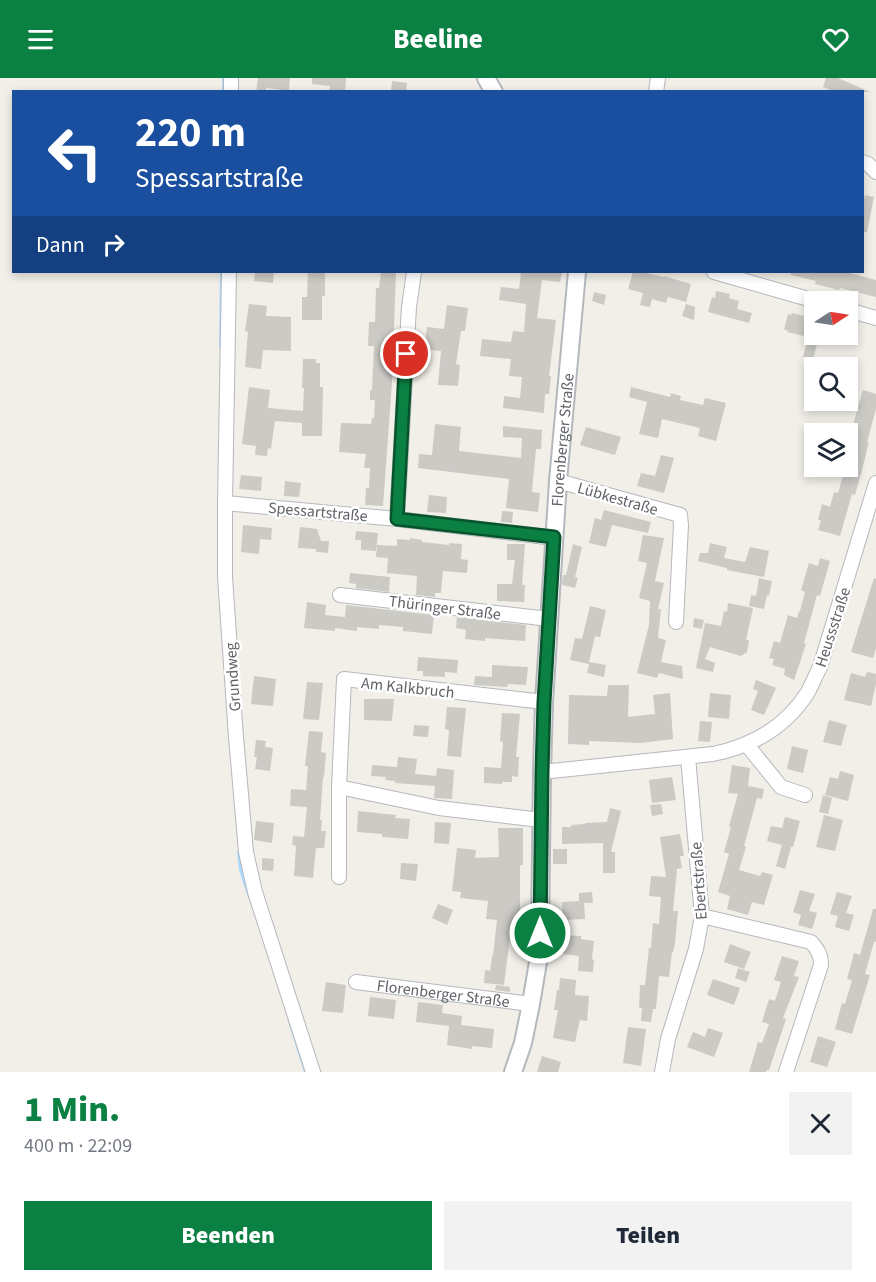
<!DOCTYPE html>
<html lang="de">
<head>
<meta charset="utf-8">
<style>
  :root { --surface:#fff; --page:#f2f2f3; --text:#1f2937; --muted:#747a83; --accent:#0b8043 }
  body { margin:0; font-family:"Source Sans 3",sans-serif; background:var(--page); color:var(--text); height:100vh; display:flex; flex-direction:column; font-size:22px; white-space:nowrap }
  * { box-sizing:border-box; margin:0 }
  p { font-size:20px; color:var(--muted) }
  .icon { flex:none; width:33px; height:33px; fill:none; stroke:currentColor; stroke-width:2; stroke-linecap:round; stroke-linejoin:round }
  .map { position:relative; height:994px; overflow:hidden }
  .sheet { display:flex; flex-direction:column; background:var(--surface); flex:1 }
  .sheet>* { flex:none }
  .guide { position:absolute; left:12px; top:12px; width:852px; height:183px; border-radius:0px; box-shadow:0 3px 9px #0003; background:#1a4fa0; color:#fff; overflow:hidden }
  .needle { width:39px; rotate:78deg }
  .controls { position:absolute; left:804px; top:213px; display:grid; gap:12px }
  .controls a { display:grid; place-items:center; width:54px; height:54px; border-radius:0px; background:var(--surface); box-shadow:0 3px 9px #0003; font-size:30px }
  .pin { position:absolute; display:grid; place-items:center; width:51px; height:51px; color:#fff; margin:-26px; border:3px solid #fff; border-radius:50%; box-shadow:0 2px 6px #0007 }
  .me { position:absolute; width:66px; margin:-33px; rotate:0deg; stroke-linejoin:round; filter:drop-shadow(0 0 4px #0008) }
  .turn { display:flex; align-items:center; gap:21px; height:126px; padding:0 24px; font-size:27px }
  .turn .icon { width:78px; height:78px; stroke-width:2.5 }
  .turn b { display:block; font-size:42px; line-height:51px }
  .then { display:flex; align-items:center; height:57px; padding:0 24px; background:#0003; gap:12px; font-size:22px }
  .round { display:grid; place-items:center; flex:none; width:63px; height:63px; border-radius:0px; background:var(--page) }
  .head { display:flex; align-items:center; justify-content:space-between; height:102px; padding:0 24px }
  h1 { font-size:36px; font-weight:800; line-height:45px; color:var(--accent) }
  .button { display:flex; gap:12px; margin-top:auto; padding:12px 24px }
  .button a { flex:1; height:69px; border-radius:0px; background:var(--accent); color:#fff; font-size:24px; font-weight:800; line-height:69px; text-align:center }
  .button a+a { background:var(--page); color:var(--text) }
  header { display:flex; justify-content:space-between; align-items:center; height:78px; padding:0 24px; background:var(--accent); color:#fff; font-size:27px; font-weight:800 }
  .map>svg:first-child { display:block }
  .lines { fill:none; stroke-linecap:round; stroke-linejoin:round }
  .stream { stroke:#aadaff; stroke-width:4 }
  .building { fill:#cccac5 }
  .minor-casing { stroke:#b5b8bc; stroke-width:16 }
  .tertiary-casing { stroke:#b5b8bc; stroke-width:20 }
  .minor { stroke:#fff; stroke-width:14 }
  .tertiary { stroke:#fff; stroke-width:16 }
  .route-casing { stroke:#07532c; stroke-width:15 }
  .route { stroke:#0b8043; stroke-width:10 }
  .labels { text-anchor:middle; stroke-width:5; stroke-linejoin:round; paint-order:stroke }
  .street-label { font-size:16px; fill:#5f6368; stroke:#fff }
</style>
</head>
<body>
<header><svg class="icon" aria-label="menu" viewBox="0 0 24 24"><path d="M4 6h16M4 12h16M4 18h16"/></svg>Beeline<svg class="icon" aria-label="heart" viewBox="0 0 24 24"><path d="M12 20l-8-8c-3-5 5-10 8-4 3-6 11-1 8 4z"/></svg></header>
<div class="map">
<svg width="876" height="994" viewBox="0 0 876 994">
  <rect width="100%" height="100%" fill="#f1efe8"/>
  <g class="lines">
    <g class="stream">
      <path d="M224 14V0"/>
      <path d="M221 269 222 194"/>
      <path d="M239 774 241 792 250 819"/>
      <path d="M289 940 306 994"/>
    </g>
  </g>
  <g class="building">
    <path d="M258 0H290L289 13 266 10V14H256Z"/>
    <path d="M312 0H346L345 14H329L330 8 312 6Z"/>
    <path d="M826 0H838L870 14H835L823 9Z"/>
    <path d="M392 3 407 5 406 14H391Z"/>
    <path d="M865 117 874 119 867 154H862V121H864Z"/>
    <path d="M255 194H274L273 205 254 203Z"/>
    <path d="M308 194H325V218H322V242H302V219H307Z"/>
    <path d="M381 194H396L392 305 383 428 365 427 366 410H369L370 390H364L366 376 339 374 341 345 371 346 372 340H374L375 322H370V312H372L374 268H368L369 244H375L376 210H379Z"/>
    <path d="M521 194H562L560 204 542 202 537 240 556 242 549 298H551L549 316H545L544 335 503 330 504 318 520 320 522 299 509 298 511 281 480 278 482 261 511 264 513 253 524 254 526 226 499 222 501 209 519 211Z"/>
    <path d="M633 194H641L664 199V198L691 206 686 224 668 219 666 225 652 221 650 229 640 227 643 215 628 211Z"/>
    <path d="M791 194H846L876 202V219L840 210 839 212 815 206 816 203 791 197Z"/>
    <path d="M716 213 730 216 729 220 739 223 737 231 752 235 749 245 708 234 712 219 715 220Z"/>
    <path d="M594 214 606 217 604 227 592 223Z"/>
    <path d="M249 226 267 228 266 238 291 239V273L263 272 261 291 245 289 248 254 245 253Z"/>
    <path d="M686 226 695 229 694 242 682 238Z"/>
    <path d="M447 227 468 230 465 253H461L456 286 460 287 458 308 438 307 441 273 424 271 427 249 444 251Z"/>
    <path d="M792 235 812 240 808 259 787 254 788 252H784L788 236 791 237Z"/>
    <path d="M807 263 817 266 813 282 803 279Z"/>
    <path d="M303 281H316V285H320V309H323L322 358H302V345L275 343 271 371 268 370 267 378 255 377 256 368 242 366 249 309 270 312 268 330 303 333 304 310H302Z"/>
    <path d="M631 309 670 319 671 315 681 318 680 322 703 327 705 320 726 325 716 363 698 358 700 350 662 341 658 360 639 356 647 324 629 319Z"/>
    <path d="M863 312 876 316V331L867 364H869L862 392 855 417 852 416 840 458 818 452 821 442H818L822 426 830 429 834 414 838 415 846 388H850L856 363 849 361Z"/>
    <path d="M435 346 461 349 459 373 521 380 522 360 503 359V348L542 352 541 371H536L532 414 540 415 538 434 506 430 509 401 418 390 419 376 432 377Z"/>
    <path d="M586 349 621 359 615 377 580 367Z"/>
    <path d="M661 377 674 380 664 415 637 408 641 395 655 398Z"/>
    <path d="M241 397 262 399 261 413 239 411Z"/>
    <path d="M285 403 301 405 299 419 284 418Z"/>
    <path d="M429 417 447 419 446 435 427 434Z"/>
    <path d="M604 432 651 444 648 455 612 447 606 469 589 465 595 440 601 442Z"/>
    <path d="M502 433 513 434 512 445 501 444Z"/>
    <path d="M243 447 272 450 271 462 260 461 259 476 241 474Z"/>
    <path d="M300 449 317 451 321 463H329L328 475 316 474V471L298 470Z"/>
    <path d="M356 453 378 455 376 473 361 472V462H355Z"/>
    <path d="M643 457 664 460 655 503 664 505 658 531H661L658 560 666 562 661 584 682 588 683 601 659 595 657 600 637 595 649 547 650 523 639 520 647 485 638 483Z"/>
    <path d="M410 460 422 462V464L449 467V465L462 466 461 481 468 482 467 495 443 493 441 515H435V519L416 517 417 498 387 495 388 480 376 479 377 467 397 468V461L410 462Z"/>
    <path d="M710 465 727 469 724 480 745 484 750 469 769 473 764 499 727 492V490L698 483 700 475H708Z"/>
    <path d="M507 466H525L522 507H525L524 524 497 523V506H512L515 482H507Z"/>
    <path d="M573 466 582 469 575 499 578 500 575 510 562 507 563 497H566Z"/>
    <path d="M820 480 830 483 820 518 817 517 804 565 806 566 794 602 784 597 785 591 772 587 774 581 769 580 774 563 780 565 788 537 797 540 799 533H800L805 514 801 512 809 485 818 488Z"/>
    <path d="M350 495 390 499 389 514 356 510V506L349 505Z"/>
    <path d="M759 500 772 503 769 518 767 517 764 531 749 528 751 517 756 518Z"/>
    <path d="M874 500 876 501V570L873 580 851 574Z"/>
    <path d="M307 524 326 527 325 537 345 539 346 527 434 537 432 556 403 553V549L379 547V551L357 549V553L335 550V553L304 550Z"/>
    <path d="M728 525 753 530 746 562H749L747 574 741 578 710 569 705 581 715 585 713 594 696 590 705 545 721 548 724 533 727 534Z"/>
    <path d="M590 528 606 532 600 559 595 558 589 584 606 587 604 599 587 595 589 586 570 582 575 560 582 561Z"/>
    <path d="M457 539 526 547 525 563 485 560V563L465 561 466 552 456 550Z"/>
    <path d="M694 540 704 542 702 551 693 549Z"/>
    <path d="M418 579 458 582 457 595 445 594V599L423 598V593H417Z"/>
    <path d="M492 587 528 589 526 607 508 606 507 609 474 607 475 598 492 599Z"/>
    <path d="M867 594 876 596V606L871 628 844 622 851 595 865 599Z"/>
    <path d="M254 598 276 601 273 628 251 626Z"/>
    <path d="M756 602 776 610 764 637 751 632 758 613 753 611Z"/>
    <path d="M307 604 323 605 319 642 303 641Z"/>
    <path d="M608 607H629L628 639 655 636 653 617 670 615 673 661 641 665 589 663V667L568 666 569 617 607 618Z"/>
    <path d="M710 615 731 617 729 641 708 639Z"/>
    <path d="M364 621H394L392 643 364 642Z"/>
    <path d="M447 629 466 630 461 679 447 678 449 652 445 651Z"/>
    <path d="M502 635 520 636 516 679H519L518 699 512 698V704H502V706L484 705V689L501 690 503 664 500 663Z"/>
    <path d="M829 642 847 647 841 668 823 664Z"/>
    <path d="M700 643 712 644 710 664 698 663Z"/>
    <path d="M414 647 429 648 428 659 413 658Z"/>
    <path d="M309 653 323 654 321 674 326 675 324 699H323L320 742H322L321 753H326L324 770H316L313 800 294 798 296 768 292 767 293 758 304 759 307 729 290 728 291 711 306 712 308 688H305Z"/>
    <path d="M256 662 266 663 265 669 273 670 270 693 255 691 257 679H254Z"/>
    <path d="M792 668 808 672 803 695 787 691Z"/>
    <path d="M398 679 417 681 415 696 436 698 437 690 454 692 452 721 434 720 435 708 395 705V703L385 702 386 699 371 698 372 687 397 689Z"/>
    <path d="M732 687 750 690 748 708 764 711 762 721 757 720 744 768 746 769 739 792 760 798 762 794 773 797 764 827 752 824 748 837 727 831 730 818 718 814 729 776 724 774 731 749 729 748 738 716 728 715Z"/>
    <path d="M840 693 854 697 848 723 825 717 830 699 838 701Z"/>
    <path d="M672 699 676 722 652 725 649 702Z"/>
    <path d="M823 717 832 720 828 736 819 734Z"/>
    <path d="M661 726 663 736 652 738 650 727Z"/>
    <path d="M610 730 621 733 611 774H615V795H603V765L562 766V749H571V747L585 746V745L607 744Z"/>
    <path d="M358 733 396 737 395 740 410 741 408 761 382 759V756L357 754Z"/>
    <path d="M824 737 843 742 835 773 816 769Z"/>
    <path d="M785 739 800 743 793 769H791L785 791 776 788 782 767 767 763 771 748 782 750Z"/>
    <path d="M256 743 274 745 272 765 254 762Z"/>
    <path d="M435 744 451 745 449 766 434 765Z"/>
    <path d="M498 750H523V787H520V832L518 853 511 852 504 907 484 905 485 892 490 893 492 878H493L497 842 486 841 488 823 460 820 461 814 452 813 457 770 476 772 475 780 499 779Z"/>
    <path d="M680 756 684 778H680L682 790 677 791 673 833H678L675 865 673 874H672L669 899 659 898 656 931H653L651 944 641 943 642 930H639L640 907H645L649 870H651L653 845 659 846 661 819 649 818 651 798 666 799 660 759Z"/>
    <rect x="553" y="771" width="14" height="15"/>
    <path d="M262 780 274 781 273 793 262 792Z"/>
    <path d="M401 785 418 786 416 803 400 801Z"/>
    <path d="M800 812 815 816 809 833 817 835 812 851 798 847 801 837 793 834Z"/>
    <path d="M592 814 593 825H584L585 841 563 842 562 824 579 823V815Z"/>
    <path d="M837 814 852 818 846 835 854 837 849 853 835 849 838 838 830 836Z"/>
    <path d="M438 826 453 832 447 847 432 840Z"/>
    <path d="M873 831H876V864H874L865 896 870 897 852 956 835 951 842 925 845 926 852 902 847 901 854 875 860 877Z"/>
    <path d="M562 857 581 858V861L594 863 592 881 594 882 593 894 578 893 579 878 563 876Z"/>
    <path d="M730 866 751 874 744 891 724 884Z"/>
    <path d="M782 878 799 883 794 898 799 899 783 940 786 941 769 992H767L766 994H749L758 964 762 965 769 946 762 944 769 921 775 923 781 904 774 902Z"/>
    <path d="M738 890 750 894 746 904 735 900Z"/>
    <path d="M560 900 576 902 575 917 589 918 587 943 580 942 575 964 553 960 558 932H554L557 912H559Z"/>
    <path d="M713 901 740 910 734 927 707 917Z"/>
    <path d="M326 904 346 907 343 935 322 933Z"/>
    <path d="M496 907 510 909V914L495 912Z"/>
    <path d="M370 919 396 922 394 941 368 938Z"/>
    <path d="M418 924 443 927 442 935 462 938 461 947 494 951 492 970 472 968V971L447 967 449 948 416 944Z"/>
    <path d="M628 949 646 951 641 988 623 985Z"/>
    <path d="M708 950 723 955 714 979 687 969 693 954 705 959Z"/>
    <path d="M818 958 836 964 827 989 810 984Z"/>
    <path d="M542 978 561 984 558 994H537Z"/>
  </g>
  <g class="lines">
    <defs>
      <g id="minor">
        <path d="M231 14V0"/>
        <path d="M656 14 658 0"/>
        <path d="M862 84 868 86 876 94"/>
        <path d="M229 194 225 425V499L236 659 246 774 255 814 313 994"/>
        <path d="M714 194 819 224"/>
        <path d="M848 232 876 240"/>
        <path d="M558 403 680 437 681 447 676 544"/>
        <path d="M225 425 397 441 554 460"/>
        <path d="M397 441 409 229 414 194"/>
        <path d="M340 517 549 541"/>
        <path d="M747 667 781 709 805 717"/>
        <path d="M542 694 713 676C752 668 786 649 808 614 812 606 816 597 820 589L876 405"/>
        <path d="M339 709 439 730 541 742"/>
        <path d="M339 799V709L344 601 544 624"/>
        <path d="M702 838 811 864C818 872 821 877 821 887L786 994"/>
        <path id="s1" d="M356 904 531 926"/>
        <path d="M662 994 668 961 696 871 702 838 688 679"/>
      </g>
      <g id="tertiary">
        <path d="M486 0 494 14"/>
        <path id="s2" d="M513 994 523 965 531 926 538 884 540 855 542 694 544 624 558 403 577 194"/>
      </g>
    </defs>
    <use href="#minor" class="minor-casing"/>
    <use href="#tertiary" class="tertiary-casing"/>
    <use href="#minor" class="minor"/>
    <use href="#tertiary" class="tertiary"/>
  </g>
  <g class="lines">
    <defs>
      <path id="route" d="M406 276 397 441 554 459 544 624 542 694 540 855"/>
    </defs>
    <use href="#route" class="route-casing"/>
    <use href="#route" class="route"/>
  </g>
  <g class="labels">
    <g class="street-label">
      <text dy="6" stroke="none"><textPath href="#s2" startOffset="636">Florenberger Straße</textPath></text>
      <text transform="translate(618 420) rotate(16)" y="6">Lübkestraße</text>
      <text transform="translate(318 433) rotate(5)" y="6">Spessartstraße</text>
      <text transform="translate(445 529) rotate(7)" y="6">Thüringer Straße</text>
      <text transform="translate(832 549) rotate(-72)" y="6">Heussstraße</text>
      <text transform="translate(232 599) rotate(-94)" y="6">Grundweg</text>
      <text transform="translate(408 609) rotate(6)" y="6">Am Kalkbruch</text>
      <text transform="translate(698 803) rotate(-94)" y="6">Ebertstraße</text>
      <text dy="6" stroke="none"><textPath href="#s1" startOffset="88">Florenberger Straße</textPath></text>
    </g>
  </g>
</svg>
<div class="controls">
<a><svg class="needle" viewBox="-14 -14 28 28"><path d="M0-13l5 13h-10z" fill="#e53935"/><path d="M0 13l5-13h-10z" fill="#747a83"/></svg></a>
<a><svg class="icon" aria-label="search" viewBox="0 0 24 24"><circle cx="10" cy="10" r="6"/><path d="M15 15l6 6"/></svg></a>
<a><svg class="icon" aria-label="layers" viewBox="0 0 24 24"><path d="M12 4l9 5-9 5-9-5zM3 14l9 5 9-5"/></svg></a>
</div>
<div class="pin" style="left:406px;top:276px;background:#d93025"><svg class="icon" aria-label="arrive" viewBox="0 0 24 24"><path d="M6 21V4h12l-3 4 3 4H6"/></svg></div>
<svg class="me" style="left:540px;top:855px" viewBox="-20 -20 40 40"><circle r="17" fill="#0b8043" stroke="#fff" stroke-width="3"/><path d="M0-11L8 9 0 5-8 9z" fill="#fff"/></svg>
<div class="guide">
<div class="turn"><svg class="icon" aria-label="left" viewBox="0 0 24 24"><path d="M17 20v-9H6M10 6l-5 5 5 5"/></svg><div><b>220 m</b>Spessartstraße</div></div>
<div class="then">Dann<svg class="icon" aria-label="right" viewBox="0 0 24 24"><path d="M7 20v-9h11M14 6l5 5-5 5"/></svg></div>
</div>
</div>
<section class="sheet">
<div class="head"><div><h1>1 Min.</h1><p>400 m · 22:09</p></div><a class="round"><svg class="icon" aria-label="close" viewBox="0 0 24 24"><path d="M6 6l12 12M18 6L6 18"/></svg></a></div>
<div class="button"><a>Beenden</a><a>Teilen</a></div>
</section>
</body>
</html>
